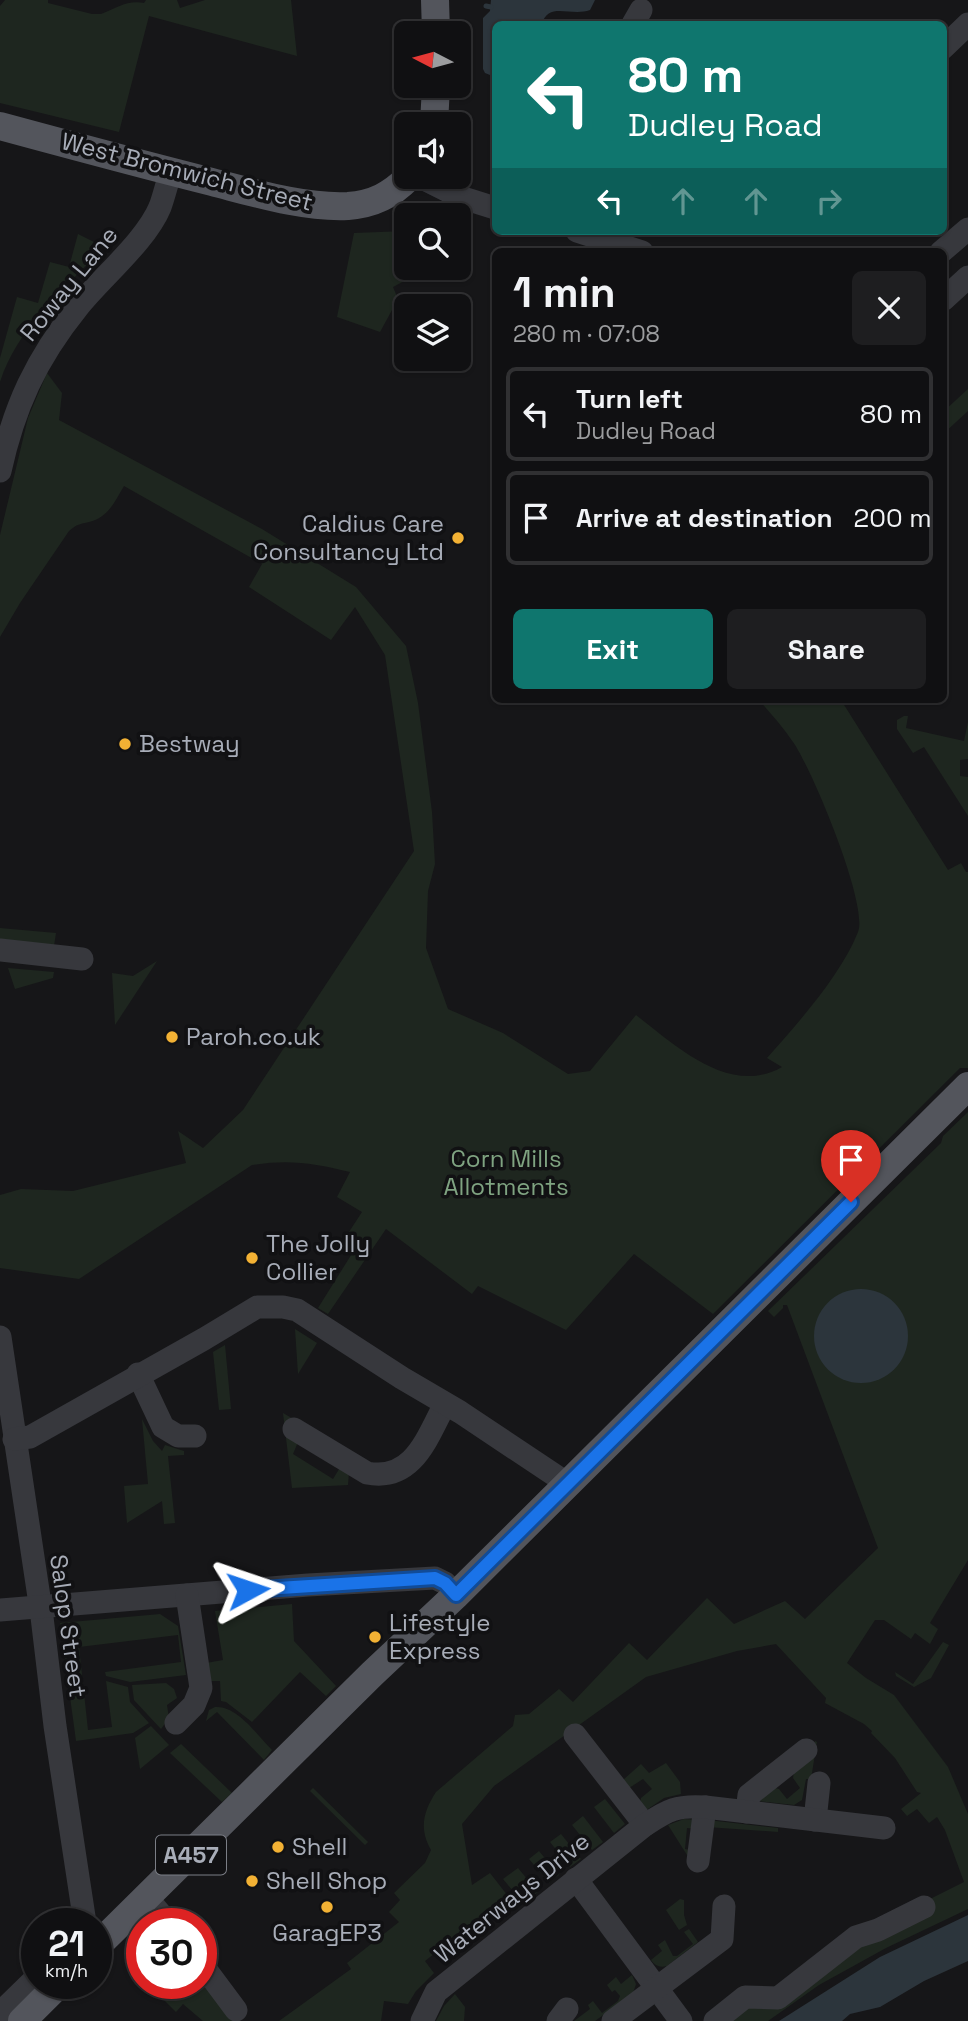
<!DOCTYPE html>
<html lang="en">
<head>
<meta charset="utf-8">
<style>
  :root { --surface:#101012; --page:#1e1e20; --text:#f1f3f6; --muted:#9c9d9f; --line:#303032; --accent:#0f766e }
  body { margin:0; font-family:"Space Grotesk",sans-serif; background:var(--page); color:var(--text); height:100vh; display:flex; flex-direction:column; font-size:26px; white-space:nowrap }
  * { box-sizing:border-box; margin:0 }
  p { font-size:23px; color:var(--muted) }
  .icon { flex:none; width:38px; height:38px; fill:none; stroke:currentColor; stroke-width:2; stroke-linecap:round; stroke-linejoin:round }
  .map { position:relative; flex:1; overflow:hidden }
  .drawer { position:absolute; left:492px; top:248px; width:455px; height:455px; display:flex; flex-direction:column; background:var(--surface); border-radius:10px; box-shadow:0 2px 5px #0004,0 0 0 2px var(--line) }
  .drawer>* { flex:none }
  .banner { position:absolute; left:492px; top:21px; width:455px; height:214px; border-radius:10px; box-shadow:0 2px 5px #0004,0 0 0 2px var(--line); background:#0f766e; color:#fff; overflow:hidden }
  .needle { width:46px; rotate:276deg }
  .fabs { position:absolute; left:394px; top:21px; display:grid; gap:14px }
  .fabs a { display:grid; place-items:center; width:77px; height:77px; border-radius:10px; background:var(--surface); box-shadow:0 2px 5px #0004,0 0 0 2px var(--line); font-size:35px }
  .speed { position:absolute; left:21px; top:1908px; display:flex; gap:14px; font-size:35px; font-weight:700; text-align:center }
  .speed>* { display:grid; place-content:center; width:91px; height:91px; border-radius:50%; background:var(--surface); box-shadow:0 2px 5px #0004,0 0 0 2px var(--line); line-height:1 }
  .speed small { font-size:18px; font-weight:400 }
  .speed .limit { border:10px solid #d22; background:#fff; color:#111 }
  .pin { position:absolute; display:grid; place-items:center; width:60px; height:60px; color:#fff; margin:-72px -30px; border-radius:50% 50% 50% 0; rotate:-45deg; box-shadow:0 0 7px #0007 }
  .pin .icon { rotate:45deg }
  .me { position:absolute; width:77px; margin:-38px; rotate:85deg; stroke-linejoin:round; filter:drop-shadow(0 0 5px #0008) }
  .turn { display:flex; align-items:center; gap:24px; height:147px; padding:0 21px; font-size:32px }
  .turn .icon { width:91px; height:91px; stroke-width:2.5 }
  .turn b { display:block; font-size:49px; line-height:60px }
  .lanes { display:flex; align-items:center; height:66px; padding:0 21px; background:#0003; justify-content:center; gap:35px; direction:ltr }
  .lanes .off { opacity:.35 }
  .round { display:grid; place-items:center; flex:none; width:74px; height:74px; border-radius:10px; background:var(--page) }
  .head { display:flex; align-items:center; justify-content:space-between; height:119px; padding:0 21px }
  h1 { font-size:42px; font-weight:700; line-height:52px }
  .primary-button { display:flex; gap:14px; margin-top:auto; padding:14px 21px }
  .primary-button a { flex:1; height:80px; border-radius:10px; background:var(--accent); color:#fff; font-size:28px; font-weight:700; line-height:80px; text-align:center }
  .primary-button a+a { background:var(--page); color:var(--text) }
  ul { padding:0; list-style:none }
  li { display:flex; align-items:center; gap:21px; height:94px; margin:0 14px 10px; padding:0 7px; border:4px solid var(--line); border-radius:10px }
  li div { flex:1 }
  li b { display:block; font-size:26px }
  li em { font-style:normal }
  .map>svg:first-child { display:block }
  .green { fill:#1e261f }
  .water { fill:#2c353c }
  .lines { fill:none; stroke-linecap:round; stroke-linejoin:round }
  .stream { stroke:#2c353c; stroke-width:5 }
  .minor { stroke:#37383d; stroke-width:23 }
  .major { stroke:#53555c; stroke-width:28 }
  .route-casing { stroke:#114b97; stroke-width:18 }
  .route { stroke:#1a73e8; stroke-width:12 }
  .poi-dot { fill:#f2b134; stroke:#111113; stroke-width:2.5 }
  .labels { text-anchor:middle; stroke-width:7; stroke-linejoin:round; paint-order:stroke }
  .shield { fill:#111113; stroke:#7b7e86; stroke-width:2 }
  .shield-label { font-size:23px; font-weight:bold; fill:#a8adb8 }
  .street-label { font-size:24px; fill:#a8adb8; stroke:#111113 }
  .poi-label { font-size:24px; fill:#a8adb8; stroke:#111113; text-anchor:start }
  .park-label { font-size:24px; fill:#7fa381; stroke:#111113 }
</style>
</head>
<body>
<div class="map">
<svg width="968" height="2021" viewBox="0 0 968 2021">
  <rect width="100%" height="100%" fill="#161618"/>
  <g class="green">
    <path d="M5 0H48V3L92 14H101C117 8 127 0 144 3L146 0H177L180 8 205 0H291L297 56 149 16 119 132 0 103V6Z"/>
    <path d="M406 231V268H414L408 279 393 287 398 299 380 332 337 317 354 233Z"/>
    <path d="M78 234 104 247C65 289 18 326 0 382V358L17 297 38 303 50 262 69 267Z"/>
    <path d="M47 373 62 393 59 420 262 529 356 587 406 646 418 703 432 812 435 864 428 891 426 948 448 1009 503 1033 568 1074 590 1071 636 1015C676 1046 730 1097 782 1067L767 1058C798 1023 841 975 858 932 869 905 811 767 793 742 783 727 771 714 759 700H841L948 870 961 863 966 872H968V1068H960L713 1314 634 1254 566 1330 478 1286 472 1294 386 1229 328 1314 318 1308 358 1244 347 1235 362 1212 337 1197 350 1172C314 1163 289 1159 252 1165L79 1279 0 1268V1195L21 1189 73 1191 186 1163 178 1131 203 1148 243 1110 414 851 385 655 355 607 331 640 249 587 262 564 124 486C115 501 109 517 89 522 80 524 77 524 69 531L20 603 0 637V535L28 418Z"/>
    <path d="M968 389V411L943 434V412Z"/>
    <path d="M904 716H908L906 728 964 741 968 722V759L960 760V776L968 777V816L924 747 913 753 897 729V720Z"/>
    <path d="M0 928 56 933 54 946 0 941Z"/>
    <path d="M157 961 115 1025 112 973 133 976Z"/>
    <path d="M8 968 54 972 53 978 15 989Z"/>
    <path d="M968 1112V1560L930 1623 938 1629 930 1644 915 1633 911 1639 884 1620H875L847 1663 866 1678 894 1695 948 1767 968 1814V1909L886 1948 819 1985 768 2021H725L924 1902 964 1882 945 1830 937 1817 929 1823 917 1809 907 1816 901 1809 921 1793 917 1792 895 1758 871 1733 872 1731 864 1724 825 1703 826 1698 776 1644 737 1651 646 1677 494 1786 462 1824 472 1885 490 1873 508 1896 425 1961 434 1973 416 1991 408 2004 384 2001 381 2021H279L351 1969 347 1963 399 1922 389 1912 400 1900 394 1893 425 1863 431 1850C419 1829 423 1812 436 1792L513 1726 515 1715 529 1714 559 1689 573 1702 629 1643 647 1660 707 1598 734 1624 785 1601 805 1619 878 1548 787 1305H783V1308L774 1317 768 1311 941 1143 943 1136Z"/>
    <path d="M295 1329 317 1343 298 1374Z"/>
    <path d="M225 1345 231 1409 219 1410 213 1352Z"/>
    <path d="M283 1413 295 1420 298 1442 293 1454 333 1479 341 1466 349 1472 348 1485 292 1488Z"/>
    <path d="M142 1419 153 1441 162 1451 165 1445 184 1451V1455L168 1456 175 1523 164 1524 162 1501 127 1523 124 1486 148 1484Z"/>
    <path d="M292 1604 294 1641 336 1686 326 1696 300 1672 252 1722 226 1702 221 1701 220 1681H209L206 1663 223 1660 215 1611Z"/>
    <path d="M160 1614 178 1626 186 1675 130 1682 106 1676 105 1672 181 1662 178 1635 79 1647 88 1730 112 1727 106 1681 128 1687 130 1702 149 1723 133 1733 76 1741 60 1623Z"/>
    <path d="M943 1642 949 1645 931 1678 914 1687 896 1676 895 1672 913 1684Z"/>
    <path d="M166 1683 174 1689 177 1698 167 1705 169 1718 161 1729 134 1700 132 1685Z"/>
    <path d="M215 1707C237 1705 258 1736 272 1750L264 1760 217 1712 206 1721 209 1710Z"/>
    <path d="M151 1726 169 1745 140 1769 135 1738Z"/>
    <path d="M815 1741 817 1742 811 1779H806L802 1800 794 1805 758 1801 772 1787 779 1789 787 1799 800 1788 793 1778 794 1772 808 1757Z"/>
    <path d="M181 1744 232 1793 222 1802 170 1753Z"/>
    <path d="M666 1763 680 1782 681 1794 664 1798 645 1811 640 1803 641 1798 652 1789 643 1779 629 1788 623 1780 641 1764 649 1773Z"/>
    <path d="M313 1788 368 1842 365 1845 310 1791Z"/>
    <path d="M605 1799 625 1824 614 1833 594 1807Z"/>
    <path d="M583 1816 603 1842 592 1850 572 1825Z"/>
    <path d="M684 1819 699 1820 698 1829 687 1828 685 1849 695 1851 694 1866 668 1825Z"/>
    <path d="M708 1820 778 1828V1832L707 1827Z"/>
    <path d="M561 1834 581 1859 570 1867 550 1842Z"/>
    <path d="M539 1851 559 1875 549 1883 529 1859Z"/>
    <path d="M518 1868 538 1892 523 1903 503 1879Z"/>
    <path d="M680 1899 684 1900V1915L687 1925 679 1930 666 1910Z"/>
    <path d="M689 1929 698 1942 667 1966C660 1968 655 1966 651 1960L662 1951 658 1945 665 1940 673 1956H677L693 1944 684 1932Z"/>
    <path d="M201 1971 237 2021H203L183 2004 176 2012 147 1983H164L177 1993 187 1983H201Z"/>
    <path d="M632 1975 636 1984 633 1993 595 2021H574L590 2009 588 2005 593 2001 602 2013 618 2001 620 1996 615 1990 612 1992 607 1985 616 1977 621 1984Z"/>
    <path d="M455 1994 465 2007 464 2021H436L444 2006Z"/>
  </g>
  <g class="water">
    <path d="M491 0H595L590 10C571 17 548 1 542 24H495V77L485 73 483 69V18L490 11Z"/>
    <circle cx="861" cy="1336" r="47"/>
    <path d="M968 1915V1961L924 1981 880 2007 850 2014 842 2021H779L880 1957Z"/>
  </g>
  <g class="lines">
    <path class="stream" d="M486 6 491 7"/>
    <g class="minor">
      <path d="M633 24 641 10"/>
      <path d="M943 48 968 24"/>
      <path d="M420 177 460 197 495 208"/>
      <path d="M577 231 642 252"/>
      <path d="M941 252 968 229"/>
      <path d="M943 300 968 277"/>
      <path d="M0 471C14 407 36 359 78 307 101 278 146 241 160 207 164 196 167 183 171 171"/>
      <path d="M0 950 82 959"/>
      <path d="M0 1337 42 1617 55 1726 85 1923"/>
      <path d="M138 1374 163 1427 178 1436H195"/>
      <path d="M294 1429 367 1473C413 1482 427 1438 445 1404"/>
      <path d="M14 1439 30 1437 204 1339 257 1307H283L297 1310 402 1378 460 1412 568 1484"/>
      <path d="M0 1610 308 1585 435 1578 445 1583 456 1595"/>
      <path d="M176 1723 194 1705 201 1688 187 1595"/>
      <path d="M575 1735 645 1825"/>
      <path d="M747 1812 749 1795 806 1750"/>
      <path d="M815 1820 819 1783"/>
      <path d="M698 1861 705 1807"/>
      <path d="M576 1879 681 2021"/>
      <path d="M147 1898 168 1923"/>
      <path d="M201 1963 236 2010"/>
      <path d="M0 2013 37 1977"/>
      <path d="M422 2021 436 1992 645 1825C668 1810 677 1805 705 1807L884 1828"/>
      <path d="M558 2021 567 2009"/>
      <path d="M613 2021 722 1939 724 1906"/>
      <path d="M715 2021 745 1997 778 1998 856 1937 878 1930 924 1907"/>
    </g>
    <g class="major">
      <path d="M435 0 436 33"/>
      <path d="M434 124 436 86"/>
      <path d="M0 126C70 145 141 164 212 182 255 193 303 208 348 206 374 204 391 195 409 177"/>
      <path d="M96 1947 372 1674 456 1595 968 1086"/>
      <path d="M22 2021 60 1983"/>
    </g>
  </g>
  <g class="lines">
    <defs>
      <path id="route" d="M248 1590 435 1578 445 1583 456 1595 851 1202"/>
    </defs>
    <use href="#route" class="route-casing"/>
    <use href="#route" class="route"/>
  </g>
  <g class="poi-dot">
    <circle cx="458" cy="538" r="7"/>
    <circle cx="125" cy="744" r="7"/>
    <circle cx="172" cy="1037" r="7"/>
    <circle cx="252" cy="1258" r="7"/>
    <circle cx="375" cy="1637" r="7"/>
    <circle cx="278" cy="1847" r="7"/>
    <circle cx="252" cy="1881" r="7"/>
    <circle cx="327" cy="1907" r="7"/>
  </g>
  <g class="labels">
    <rect class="shield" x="156" y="1835.5" width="70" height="39" rx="5"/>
    <g class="shield-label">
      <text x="191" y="1863">A457</text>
    </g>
    <g class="street-label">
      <text transform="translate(187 172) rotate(14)" y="8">West Bromwich Street</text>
      <text transform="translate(69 284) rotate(-51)" y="8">Roway Lane</text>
      <text transform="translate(68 1626) rotate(82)" y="8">Salop Street</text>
      <text transform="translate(512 1898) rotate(-39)" y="8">Waterways Drive</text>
    </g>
    <g class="poi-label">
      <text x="444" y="532" text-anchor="end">Caldius Care<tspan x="444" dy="28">Consultancy Ltd</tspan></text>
      <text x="139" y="752">Bestway</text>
      <text x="186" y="1045">Paroh.co.uk</text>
      <text x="266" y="1252">The Jolly<tspan x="266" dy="28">Collier</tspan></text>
      <text x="389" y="1631">Lifestyle<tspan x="389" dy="28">Express</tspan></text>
      <text x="292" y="1855">Shell</text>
      <text x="266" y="1889">Shell Shop</text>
      <text x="327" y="1941" text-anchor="middle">GaragEP3</text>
    </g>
    <g class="park-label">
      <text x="506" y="1167">Corn Mills<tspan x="506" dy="28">Allotments</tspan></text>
    </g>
  </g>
</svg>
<div class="fabs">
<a><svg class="needle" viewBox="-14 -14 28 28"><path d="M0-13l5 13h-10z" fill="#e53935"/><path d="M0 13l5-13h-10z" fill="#9c9d9f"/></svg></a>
<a><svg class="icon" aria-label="sound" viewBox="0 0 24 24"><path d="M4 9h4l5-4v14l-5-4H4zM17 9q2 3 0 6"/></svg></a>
<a><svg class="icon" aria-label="search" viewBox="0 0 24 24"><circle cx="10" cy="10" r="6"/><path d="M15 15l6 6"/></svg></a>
<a><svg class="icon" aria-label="layers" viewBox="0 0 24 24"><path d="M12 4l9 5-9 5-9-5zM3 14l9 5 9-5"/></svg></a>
</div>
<div class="speed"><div>21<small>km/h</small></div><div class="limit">30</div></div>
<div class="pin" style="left:851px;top:1202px;background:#d93025"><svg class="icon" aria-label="arrive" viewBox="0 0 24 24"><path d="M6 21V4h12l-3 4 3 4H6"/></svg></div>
<svg class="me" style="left:248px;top:1590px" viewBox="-20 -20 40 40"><path d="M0-17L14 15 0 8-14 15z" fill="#1a73e8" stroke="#fff" stroke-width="4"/></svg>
<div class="banner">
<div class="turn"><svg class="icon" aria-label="left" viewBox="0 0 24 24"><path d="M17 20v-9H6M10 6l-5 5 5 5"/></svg><div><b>80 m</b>Dudley Road</div></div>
<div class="lanes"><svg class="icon" aria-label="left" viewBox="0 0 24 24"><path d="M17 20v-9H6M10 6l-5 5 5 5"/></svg><svg class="icon off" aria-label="ahead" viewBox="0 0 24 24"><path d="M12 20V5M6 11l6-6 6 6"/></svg><svg class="icon off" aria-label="ahead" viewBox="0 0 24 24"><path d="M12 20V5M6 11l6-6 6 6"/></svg><svg class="icon off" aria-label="right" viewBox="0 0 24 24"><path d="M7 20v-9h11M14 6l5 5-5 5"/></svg></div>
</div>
<section class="drawer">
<div class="head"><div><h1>1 min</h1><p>280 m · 07:08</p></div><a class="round"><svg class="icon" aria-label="close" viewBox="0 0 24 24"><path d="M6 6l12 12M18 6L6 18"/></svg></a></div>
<ul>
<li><svg class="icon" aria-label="left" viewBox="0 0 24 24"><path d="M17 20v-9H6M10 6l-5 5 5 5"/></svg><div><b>Turn left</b><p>Dudley Road</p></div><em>80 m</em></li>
<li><svg class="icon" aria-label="arrive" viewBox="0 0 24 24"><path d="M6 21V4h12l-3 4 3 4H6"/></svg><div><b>Arrive at destination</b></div><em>200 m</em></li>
</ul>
<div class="primary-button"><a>Exit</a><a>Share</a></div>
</section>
</div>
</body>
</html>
